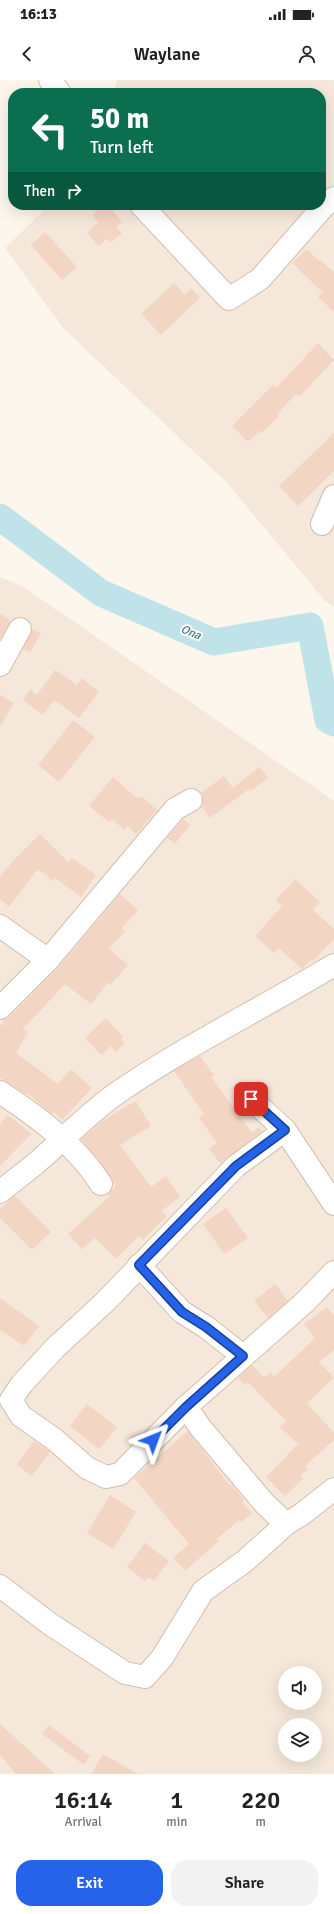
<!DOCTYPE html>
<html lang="en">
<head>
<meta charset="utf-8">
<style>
  :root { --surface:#fff; --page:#f2f2f2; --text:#222; --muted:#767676; --accent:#2563eb }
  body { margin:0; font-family:Signika,sans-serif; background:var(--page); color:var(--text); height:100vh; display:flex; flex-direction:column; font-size:15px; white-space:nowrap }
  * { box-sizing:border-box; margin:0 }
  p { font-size:13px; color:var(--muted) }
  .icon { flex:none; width:22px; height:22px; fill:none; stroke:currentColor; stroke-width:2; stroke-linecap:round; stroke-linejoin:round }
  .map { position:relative; height:1694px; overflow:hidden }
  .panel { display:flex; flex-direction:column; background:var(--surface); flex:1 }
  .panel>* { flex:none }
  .top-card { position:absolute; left:8px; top:8px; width:318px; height:122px; border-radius:16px; box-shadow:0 4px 16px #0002; background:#0b6e4f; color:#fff; overflow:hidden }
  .fabs { position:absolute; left:278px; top:1586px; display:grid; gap:8px }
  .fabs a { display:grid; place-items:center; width:44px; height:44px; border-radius:50%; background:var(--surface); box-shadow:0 4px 16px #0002; font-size:20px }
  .pin { position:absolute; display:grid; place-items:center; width:34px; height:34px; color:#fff; margin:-17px; border-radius:8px; box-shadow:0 2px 6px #0006 }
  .me { position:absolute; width:44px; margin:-22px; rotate:44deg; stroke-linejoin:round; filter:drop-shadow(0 0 3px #0008) }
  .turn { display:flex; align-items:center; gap:14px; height:84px; padding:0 16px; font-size:18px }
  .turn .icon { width:52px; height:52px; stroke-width:2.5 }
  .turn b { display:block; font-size:28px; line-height:34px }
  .then { display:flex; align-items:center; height:38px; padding:0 16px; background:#0003; gap:8px; font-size:15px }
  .eta { display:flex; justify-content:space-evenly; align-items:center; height:68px; text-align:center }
  .eta b { font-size:24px; font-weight:600; line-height:28px }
  .primary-button { display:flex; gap:8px; margin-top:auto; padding:8px 16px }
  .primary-button a { flex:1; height:46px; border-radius:16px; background:var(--accent); color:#fff; font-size:16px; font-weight:600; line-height:46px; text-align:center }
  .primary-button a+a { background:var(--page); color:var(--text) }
  .status { display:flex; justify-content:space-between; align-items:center; height:28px; padding:0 20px; background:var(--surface); direction:ltr }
  .status svg { height:11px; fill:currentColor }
  header { display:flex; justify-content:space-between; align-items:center; height:52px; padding:0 16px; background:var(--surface); font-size:18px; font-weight:600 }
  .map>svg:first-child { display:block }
  .residential { fill:#f5e8da; fill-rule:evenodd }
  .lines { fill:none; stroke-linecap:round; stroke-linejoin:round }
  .river { stroke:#bfe3e8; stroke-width:27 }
  .building { fill:#f3d5c3 }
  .minor-casing { stroke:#d1beb0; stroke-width:24 }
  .minor { stroke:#fff; stroke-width:22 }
  .route-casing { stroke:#184099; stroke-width:10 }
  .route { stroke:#2563eb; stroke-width:7 }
  .labels { text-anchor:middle; stroke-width:4; stroke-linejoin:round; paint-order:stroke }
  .water-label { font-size:12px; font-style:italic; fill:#437c86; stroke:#fffaf3 }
</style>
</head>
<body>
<div class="status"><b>16:13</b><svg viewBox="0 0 49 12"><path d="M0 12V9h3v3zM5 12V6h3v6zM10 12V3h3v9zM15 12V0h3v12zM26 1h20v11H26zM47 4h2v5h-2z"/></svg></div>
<header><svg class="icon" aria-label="back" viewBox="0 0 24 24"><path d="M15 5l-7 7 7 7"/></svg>Waylane<svg class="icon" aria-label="person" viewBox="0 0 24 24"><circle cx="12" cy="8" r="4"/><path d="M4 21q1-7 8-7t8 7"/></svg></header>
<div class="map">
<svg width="334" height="1694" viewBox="0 0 334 1694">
  <rect width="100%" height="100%" fill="#fdf6ec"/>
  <g class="residential">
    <path d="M117 0H334V527L325 521 227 403 63 248 5 168 49 125H321V13H114Z"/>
    <path d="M0 497 24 507 334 721V1694H0ZM285 1593H315V1623H285ZM285 1645H315V1675H285Z"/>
  </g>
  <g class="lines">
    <path class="river" d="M0 437 101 513 214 562 310 546 328 640 334 643"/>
  </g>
  <g class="building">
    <path d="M104 125H108L122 142 116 147 122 153 110 163 107 158 99 166 87 153 98 142 93 135Z"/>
    <path d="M45 152 77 187 62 200 31 165Z"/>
    <path d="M307 169 319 181 320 180 334 192V232L318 217 323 213 292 183Z"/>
    <path d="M174 203 185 215 191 208 200 218 161 255 141 234Z"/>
    <path d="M318 263 334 280 299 317 296 314 277 334 279 336 262 353 260 351 248 362 232 346 273 305 276 308Z"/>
    <path d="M334 353V391L298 426 279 406Z"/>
    <path d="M0 533 11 541 1 558 0 557Z"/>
    <path d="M32 549 41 553 30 573 23 569Z"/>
    <path d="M55 590 77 605 82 598 99 612 79 638 54 620 43 635 23 620 30 609 37 615Z"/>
    <path d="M0 615 14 623 0 647Z"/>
    <path d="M73 640 95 657 59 702 38 685Z"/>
    <path d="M259 687 268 698 251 711 249 709 210 738 202 727 203 720 201 713 224 696 233 708Z"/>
    <path d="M113 697 138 719 141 716 157 730 136 754 128 746 124 750 112 739 109 742 89 726Z"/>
    <path d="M183 739 190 745 175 764 167 758Z"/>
    <path d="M40 754 69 783 72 778 96 795 81 817 55 798 52 801 44 792 43 794 38 789 9 827 0 819V797L12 782Z"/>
    <path d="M295 799 320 822 313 830 334 849V859L313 881 312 879 302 889 279 868 274 873 255 856 282 826 276 820Z"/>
    <path d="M120 814 138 830 122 848 125 851 109 869 128 885 110 905 108 903 91 924 65 904 23 949 28 952 16 973 58 1004 71 989 92 1008 62 1040 54 1032 52 1034 43 1027 28 1013 27 1015 0 998V946L4 940 9 937 58 888Z"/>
    <path d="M106 938 123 957 121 959 125 963 116 972 111 966 101 975 85 958Z"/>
    <path d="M200 976 214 995 211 997 252 1053 259 1047 262 1051 221 1084 209 1069 217 1063 199 1038 204 1034 174 991Z"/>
    <path d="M136 1021 151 1046 120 1065 151 1107 166 1096 180 1117 161 1131 167 1136 143 1160 139 1156 116 1179 95 1158 82 1169 68 1154 110 1116 108 1114 116 1106 101 1083 81 1059 102 1041Z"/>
    <path d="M8 1035 31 1054 0 1086V1044Z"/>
    <path d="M15 1116 51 1152 32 1170 0 1138V1129Z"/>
    <path d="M226 1128 248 1158 224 1174 203 1144Z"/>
    <path d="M275 1204 288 1221 268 1238 254 1221Z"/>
    <path d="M0 1218 39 1246 24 1266 0 1250Z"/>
    <path d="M327 1227 334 1236V1270L319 1282 334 1297 307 1323 334 1353V1360L305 1386 308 1389 300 1396 303 1399 285 1416 266 1397 298 1364 280 1347 286 1341 248 1302 245 1305 238 1298 252 1285 264 1298 270 1292 274 1297 315 1258 304 1244Z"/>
    <path d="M87 1324 117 1347 99 1369 70 1346Z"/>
    <path d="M188 1351 230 1406 232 1405 244 1420 242 1422 252 1433 241 1442 239 1440 217 1459 219 1461 185 1491 173 1478 189 1464 134 1398Z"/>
    <path d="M34 1361 50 1372 32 1396 17 1385Z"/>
    <path d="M110 1415 136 1432 113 1469 87 1453Z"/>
    <path d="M145 1463 169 1481 154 1501 148 1497 145 1501 127 1487Z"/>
    <path d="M0 1644 55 1694H16L0 1675Z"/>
    <path d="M49 1645 90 1676 84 1685 42 1654Z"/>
    <path d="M103 1674 138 1694H91Z"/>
  </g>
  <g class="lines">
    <defs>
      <g id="minor">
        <path d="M50 0 60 13"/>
        <path d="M141 125 229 219 260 199 324 126 334 118"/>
        <path d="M322 444 334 416"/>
        <path d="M0 585 20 549"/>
        <path d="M0 846 48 880"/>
        <path d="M0 928 48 880 175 729 191 720"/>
        <path d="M0 1012C38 1037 76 1065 101 1104"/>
        <path d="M251 1019 285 1050 334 1124"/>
        <path d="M0 1112C14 1100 29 1090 42 1078 67 1056 93 1029 120 1011 189 964 263 928 334 885"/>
        <path d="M139 1185 182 1232 206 1247 243 1276"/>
        <path d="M334 1192 305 1222 186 1327 200 1347 265 1424 286 1444 302 1434 334 1409"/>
        <path d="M186 1327 120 1394 106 1397 87 1388 54 1359 21 1336 11 1320 21 1305 55 1268 105 1222 236 1086 285 1050"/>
        <path d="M0 1506 50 1544 125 1593 145 1597 162 1578 203 1511 245 1481 286 1444"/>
      </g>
    </defs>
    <use href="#minor" class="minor-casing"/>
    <use href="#minor" class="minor"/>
  </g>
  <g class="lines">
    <defs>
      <path id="route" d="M153 1360 186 1327 243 1276 206 1247 182 1232 139 1185 236 1086 285 1050 251 1019"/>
    </defs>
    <use href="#route" class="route-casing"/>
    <use href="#route" class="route"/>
  </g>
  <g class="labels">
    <g class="water-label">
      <text transform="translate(191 552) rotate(23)" y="4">Ona</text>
    </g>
  </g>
</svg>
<div class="fabs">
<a><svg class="icon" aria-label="sound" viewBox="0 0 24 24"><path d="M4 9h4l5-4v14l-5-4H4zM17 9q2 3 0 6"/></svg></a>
<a><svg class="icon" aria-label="layers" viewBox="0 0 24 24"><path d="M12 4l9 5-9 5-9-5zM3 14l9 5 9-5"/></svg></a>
</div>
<div class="pin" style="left:251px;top:1019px;background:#d93025"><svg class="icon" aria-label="arrive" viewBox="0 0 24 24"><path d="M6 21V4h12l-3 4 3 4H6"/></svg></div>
<svg class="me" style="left:153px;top:1360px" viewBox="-20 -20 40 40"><path d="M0-17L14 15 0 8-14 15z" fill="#2563eb" stroke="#fff" stroke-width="4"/></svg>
<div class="top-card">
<div class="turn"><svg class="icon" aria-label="left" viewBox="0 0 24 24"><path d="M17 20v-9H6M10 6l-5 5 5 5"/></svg><div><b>50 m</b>Turn left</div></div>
<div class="then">Then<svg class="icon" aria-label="right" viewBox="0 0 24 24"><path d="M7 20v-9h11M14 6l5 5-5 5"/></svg></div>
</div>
</div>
<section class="panel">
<div class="eta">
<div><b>16:14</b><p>Arrival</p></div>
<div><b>1</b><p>min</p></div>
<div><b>220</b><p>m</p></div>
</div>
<div class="primary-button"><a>Exit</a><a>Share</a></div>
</section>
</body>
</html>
